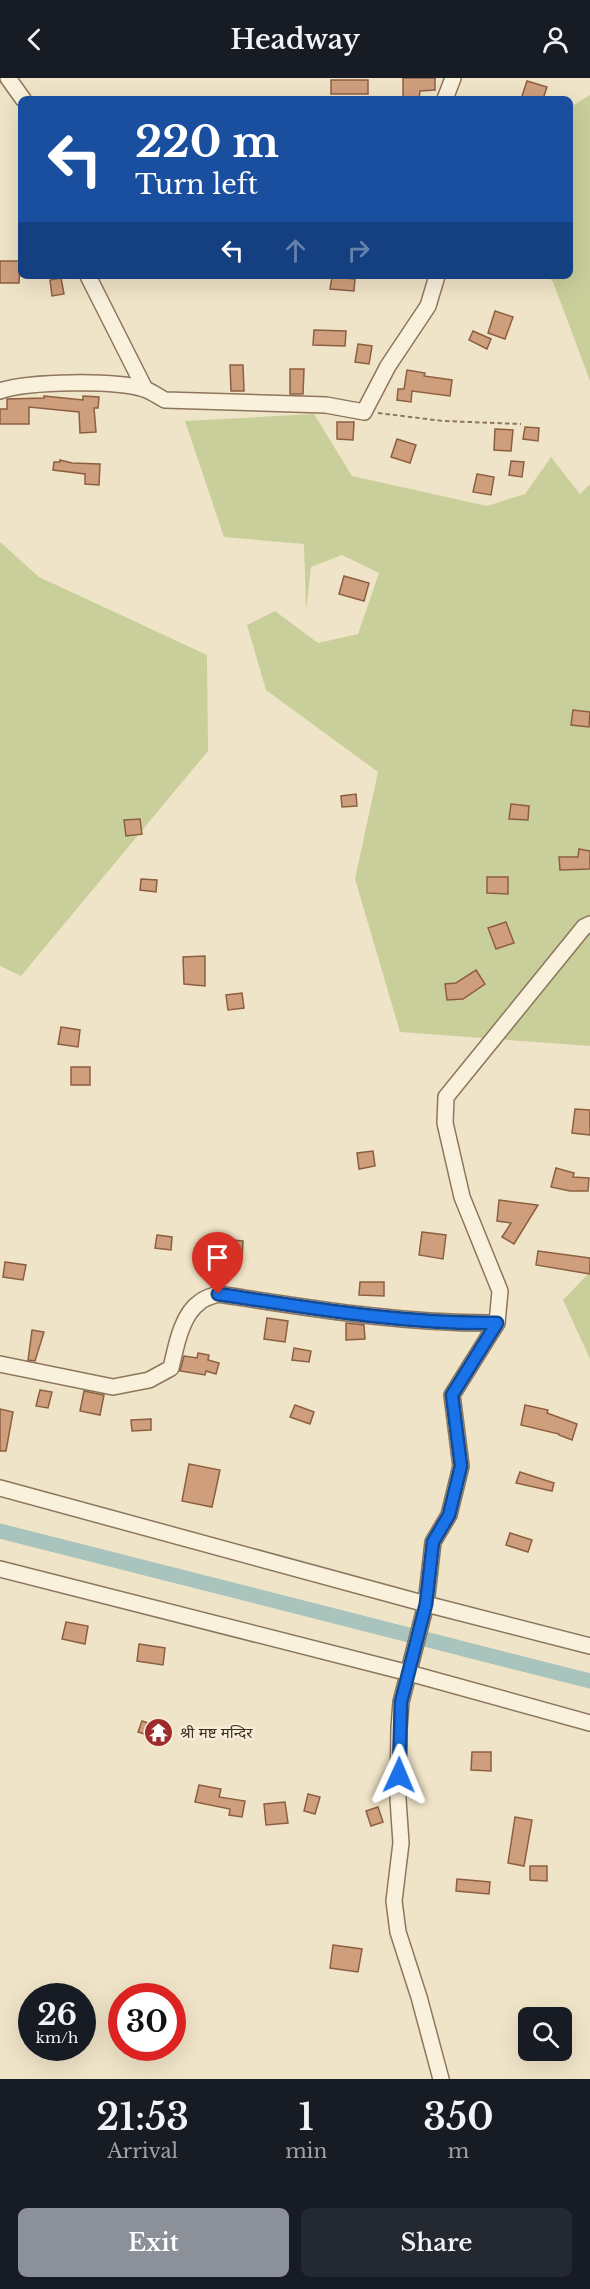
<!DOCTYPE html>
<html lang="en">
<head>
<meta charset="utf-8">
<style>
  :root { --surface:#171b24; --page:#242831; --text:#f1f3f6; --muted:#9ea1a6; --accent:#8c9099 }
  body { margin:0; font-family:"Libre Baskerville","Noto Sans Devanagari",serif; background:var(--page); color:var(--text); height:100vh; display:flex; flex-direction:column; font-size:22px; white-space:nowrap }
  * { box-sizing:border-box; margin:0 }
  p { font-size:20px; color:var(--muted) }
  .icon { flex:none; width:33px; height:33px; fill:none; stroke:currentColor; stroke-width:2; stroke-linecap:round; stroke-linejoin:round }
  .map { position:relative; height:2001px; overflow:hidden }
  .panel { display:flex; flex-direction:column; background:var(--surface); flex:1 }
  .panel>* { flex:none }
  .banner { position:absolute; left:18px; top:18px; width:555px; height:183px; border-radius:9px; box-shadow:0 6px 24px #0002; background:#1a4fa0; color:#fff; overflow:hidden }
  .fabs { position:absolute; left:518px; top:1929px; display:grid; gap:12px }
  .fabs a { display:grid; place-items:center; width:54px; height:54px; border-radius:9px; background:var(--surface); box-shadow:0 6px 24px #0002; font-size:30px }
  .speed { position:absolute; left:18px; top:1905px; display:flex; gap:12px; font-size:30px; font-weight:700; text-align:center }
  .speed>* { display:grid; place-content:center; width:78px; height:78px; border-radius:50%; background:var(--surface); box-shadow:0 6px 24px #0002; line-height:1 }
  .speed small { font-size:15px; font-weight:400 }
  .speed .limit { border:9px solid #d22; background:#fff; color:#111 }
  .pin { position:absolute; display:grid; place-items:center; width:51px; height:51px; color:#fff; margin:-62px -26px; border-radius:50% 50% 50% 0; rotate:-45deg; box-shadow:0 0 6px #0007 }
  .pin .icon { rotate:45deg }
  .me { position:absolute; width:66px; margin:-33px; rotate:1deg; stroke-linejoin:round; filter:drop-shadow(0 0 4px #0008) }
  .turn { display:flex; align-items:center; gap:21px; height:126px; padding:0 18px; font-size:27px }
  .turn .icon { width:78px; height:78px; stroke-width:2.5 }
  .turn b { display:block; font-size:42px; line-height:51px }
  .lanes { display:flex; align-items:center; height:57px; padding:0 18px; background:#0003; justify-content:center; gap:30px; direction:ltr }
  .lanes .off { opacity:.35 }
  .eta { display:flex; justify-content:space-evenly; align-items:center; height:102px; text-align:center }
  .eta b { font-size:36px; font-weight:600; line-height:42px }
  .button { display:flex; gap:12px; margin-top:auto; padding:12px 18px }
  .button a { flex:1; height:69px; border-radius:9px; background:var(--accent); color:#fff; font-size:24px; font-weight:600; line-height:69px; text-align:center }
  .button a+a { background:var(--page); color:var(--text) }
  header { display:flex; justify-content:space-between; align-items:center; height:78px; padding:0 18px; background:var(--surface); font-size:27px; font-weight:600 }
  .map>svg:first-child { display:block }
  .green { fill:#c9cf9b }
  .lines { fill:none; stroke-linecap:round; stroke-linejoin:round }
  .canal { stroke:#a9c4bc; stroke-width:15 }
  .building { fill:#cf9f7d; stroke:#8d5f41; stroke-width:1.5 }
  .minor-casing { stroke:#8d765c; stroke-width:18 }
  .path { stroke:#8d765c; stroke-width:2; stroke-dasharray:4.5 3; stroke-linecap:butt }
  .minor { stroke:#faf1dc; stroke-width:15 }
  .route-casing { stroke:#114b97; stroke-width:15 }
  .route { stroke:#1a73e8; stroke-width:10 }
  .labels { text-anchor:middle; stroke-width:5; stroke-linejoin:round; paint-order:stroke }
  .poi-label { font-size:15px; fill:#3d2e20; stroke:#f7eed8; text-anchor:start }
</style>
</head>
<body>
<header><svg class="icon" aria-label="back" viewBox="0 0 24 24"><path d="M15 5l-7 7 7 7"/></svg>Headway<svg class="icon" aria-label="person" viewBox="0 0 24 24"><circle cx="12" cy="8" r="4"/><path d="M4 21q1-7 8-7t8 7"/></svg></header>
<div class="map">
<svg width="590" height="2001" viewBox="0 0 590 2001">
  <rect width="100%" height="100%" fill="#f0e4c8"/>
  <g class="green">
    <path d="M590 17V303L553 204 548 198H570V29Z"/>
    <path d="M314 336 352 398 487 428 525 416 551 379 580 416 590 406V968L400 954 355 801 378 694 266 612 247 547 275 533 318 565 358 556 379 495 342 477 311 489 306 534 304 466 224 459 185 343Z"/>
    <path d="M0 464 39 499 207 577 208 673 21 898 0 888Z"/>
    <path d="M590 1194V1281L563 1222Z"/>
  </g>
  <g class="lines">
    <path class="canal" d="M0 1453 590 1603"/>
  </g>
  <g class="building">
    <path d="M403 0H435V12L420 13 419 21H403Z"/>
    <rect x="331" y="2" width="37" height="14"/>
    <path d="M527 3 547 9 543 21H521Z"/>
    <path d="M0 183H20L19 205H0Z"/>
    <path d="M332 199 355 201 354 213 330 211Z"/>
    <path d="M61 200 64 216 52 218 50 202Z"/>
    <path d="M495 233 513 239 505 261 488 255Z"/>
    <path d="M314 252 346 253 345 268 313 267Z"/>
    <path d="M473 253 491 261 487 271 469 262Z"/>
    <path d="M358 266 372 268 369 286 355 284Z"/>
    <path d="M230 287H243L244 313H231Z"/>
    <path d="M290 291H304L303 316H290Z"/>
    <path d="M407 292 425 295 424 298 452 302 450 318 412 313 411 324 397 322 398 311H404Z"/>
    <path d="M44 318 83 322V318L99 319 98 330H94L96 354 80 355 79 334 29 329V346H0V331H7V321L44 320Z"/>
    <path d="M337 344H354L353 362 337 361Z"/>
    <path d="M525 349 539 350 538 363 523 361Z"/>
    <path d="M495 351 513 352 511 373 494 372Z"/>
    <path d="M397 361 416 367 410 385 391 379Z"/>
    <path d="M60 382 72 385 100 386 99 407 85 406V396L53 392 54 384H60Z"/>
    <path d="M511 383 524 384 522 399 509 397Z"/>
    <path d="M477 396 494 399 491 417 473 414Z"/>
    <path d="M344 498 369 505 364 523 339 516Z"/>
    <path d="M573 632 590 634 589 649 571 647Z"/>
    <path d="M356 716 357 728 342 729 341 718Z"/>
    <path d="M511 726 529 728 528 742 509 741Z"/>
    <path d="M140 741 142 756 126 758 124 742Z"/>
    <path d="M579 771 590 773V791L560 792 559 779H578Z"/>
    <path d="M487 799H508V816L487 815Z"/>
    <path d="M141 801 157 802 156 814 140 812Z"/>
    <path d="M506 844 514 865 496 871 488 850Z"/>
    <path d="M205 878V908L184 906 183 879Z"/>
    <path d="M476 892 485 906 463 921 447 922 445 906 456 905Z"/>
    <path d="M242 915 244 930 228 932 226 917Z"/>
    <path d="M61 949 80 952 78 969 58 966Z"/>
    <rect x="71" y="989" width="19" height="18"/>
    <path d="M575 1031 590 1032V1057L572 1055Z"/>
    <path d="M373 1073 375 1088 359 1091 357 1075Z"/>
    <path d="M556 1090 574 1095 573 1099 589 1100 588 1113H570L551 1109Z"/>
    <path d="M499 1122 538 1127 514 1166 502 1159 511 1145 497 1143Z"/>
    <path d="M422 1154 446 1157 443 1181 419 1177Z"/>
    <path d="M157 1157 172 1159 171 1172 155 1170Z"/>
    <path d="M231 1162 243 1163 242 1181H230Z"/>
    <path d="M538 1173 590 1180V1196L536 1187Z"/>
    <path d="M5 1184 26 1187 23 1202 3 1199Z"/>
    <path d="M360 1204H384V1218L359 1217Z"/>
    <path d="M267 1240 288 1243 285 1264 264 1261Z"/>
    <path d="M346 1245 364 1247 365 1261 346 1262Z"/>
    <path d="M32 1252 44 1254 35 1283 28 1282Z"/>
    <path d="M294 1270 311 1273 309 1284 292 1282Z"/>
    <path d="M198 1275 209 1277 208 1282 219 1285 216 1296 206 1293 205 1297 180 1293 184 1278 197 1280Z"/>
    <path d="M40 1312 52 1314 48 1330 36 1328Z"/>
    <path d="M84 1313 104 1317 100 1337 80 1333Z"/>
    <path d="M295 1327 314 1334 310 1346 290 1339Z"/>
    <path d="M525 1327 548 1332 547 1335 577 1346 572 1362 559 1357V1356L521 1347Z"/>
    <path d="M0 1331 13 1334 6 1373H0Z"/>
    <path d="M151 1341V1352L132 1353 131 1342Z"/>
    <path d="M189 1386 220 1392 212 1429 182 1423Z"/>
    <path d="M520 1394 554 1405 552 1413 516 1405Z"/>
    <path d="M510 1455 532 1462 528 1474 506 1467Z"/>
    <path d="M66 1544 88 1548 85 1566 62 1561Z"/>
    <path d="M139 1566 165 1570 163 1587 137 1583Z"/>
    <path d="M142 1643 157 1648 154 1659 138 1654Z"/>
    <path d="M472 1674H491V1693L471 1692Z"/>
    <path d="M199 1707 221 1711 219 1719 245 1723 242 1739 229 1737 230 1731 195 1724Z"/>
    <path d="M308 1716 320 1719 315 1736 304 1733Z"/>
    <path d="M285 1724 288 1745 266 1747 264 1726Z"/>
    <path d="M378 1729 383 1744 371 1748 366 1733Z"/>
    <path d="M515 1739 532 1742 524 1788 508 1785Z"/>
    <path d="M530 1788H547V1803L530 1802Z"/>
    <path d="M457 1801 490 1804 489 1816 456 1813Z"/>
    <path d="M333 1867 362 1871 358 1894 330 1890Z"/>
  </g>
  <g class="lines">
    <defs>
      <g id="minor">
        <path d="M8 0 23 21"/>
        <path d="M445 21 453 0"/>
        <path d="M88 198 145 311"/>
        <path d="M0 313C29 303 115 302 144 311 151 313 159 319 165 322L326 327 364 334 388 288 428 228 437 198"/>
        <path d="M0 1286 113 1309 149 1302 171 1290C176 1269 181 1237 200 1224 204 1220 212 1218 218 1216 310 1230 403 1246 497 1245"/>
        <path d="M0 1410 426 1526 590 1568"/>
        <path d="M0 1491 409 1595 590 1645"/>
        <path d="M441 2001 419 1919 398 1854 394 1823 401 1765 398 1721 399 1650 401 1624 426 1526 433 1464 449 1437 461 1388 452 1317 497 1245 500 1213 462 1119 445 1045 446 1019 584 849 590 846"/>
      </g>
    </defs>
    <use href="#minor" class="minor-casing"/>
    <path class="path" d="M378 335 443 343 521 346"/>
    <use href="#minor" class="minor"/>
  </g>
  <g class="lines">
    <defs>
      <path id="route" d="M218 1216C310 1230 403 1246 497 1245L452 1317 461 1388 449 1437 433 1464 426 1526 401 1624 399 1697"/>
    </defs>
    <use href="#route" class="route-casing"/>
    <use href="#route" class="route"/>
  </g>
  <defs>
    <symbol id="temple-disc" viewBox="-11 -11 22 22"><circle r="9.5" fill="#9e2a2b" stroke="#f7eed8"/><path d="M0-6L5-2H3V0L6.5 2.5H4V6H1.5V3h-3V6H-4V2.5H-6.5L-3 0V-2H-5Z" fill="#fff"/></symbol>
  </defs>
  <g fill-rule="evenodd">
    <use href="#temple-disc" x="142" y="1638" width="33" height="33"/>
  </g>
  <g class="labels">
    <g class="poi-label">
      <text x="180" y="1660">श्री मष्ट मन्दिर</text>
    </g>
  </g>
</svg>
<div class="fabs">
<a><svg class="icon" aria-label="search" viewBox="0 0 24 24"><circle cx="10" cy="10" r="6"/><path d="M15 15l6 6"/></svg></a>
</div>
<div class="speed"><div>26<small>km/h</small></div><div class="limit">30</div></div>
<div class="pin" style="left:218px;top:1216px;background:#d93025"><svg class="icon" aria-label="arrive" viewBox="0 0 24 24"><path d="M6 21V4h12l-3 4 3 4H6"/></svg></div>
<svg class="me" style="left:399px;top:1697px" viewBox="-20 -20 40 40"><path d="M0-17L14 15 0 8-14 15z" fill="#1a73e8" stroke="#fff" stroke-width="4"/></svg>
<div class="banner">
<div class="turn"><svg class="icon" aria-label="left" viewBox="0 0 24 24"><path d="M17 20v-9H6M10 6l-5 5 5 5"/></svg><div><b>220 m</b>Turn left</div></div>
<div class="lanes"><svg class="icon" aria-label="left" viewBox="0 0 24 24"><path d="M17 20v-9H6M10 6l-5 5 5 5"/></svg><svg class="icon off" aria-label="ahead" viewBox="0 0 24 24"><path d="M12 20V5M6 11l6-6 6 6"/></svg><svg class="icon off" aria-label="right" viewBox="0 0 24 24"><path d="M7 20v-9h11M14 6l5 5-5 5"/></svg></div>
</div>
</div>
<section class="panel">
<div class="eta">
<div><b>21:53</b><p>Arrival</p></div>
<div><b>1</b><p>min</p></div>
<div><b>350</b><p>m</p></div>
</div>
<div class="button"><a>Exit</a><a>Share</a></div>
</section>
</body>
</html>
